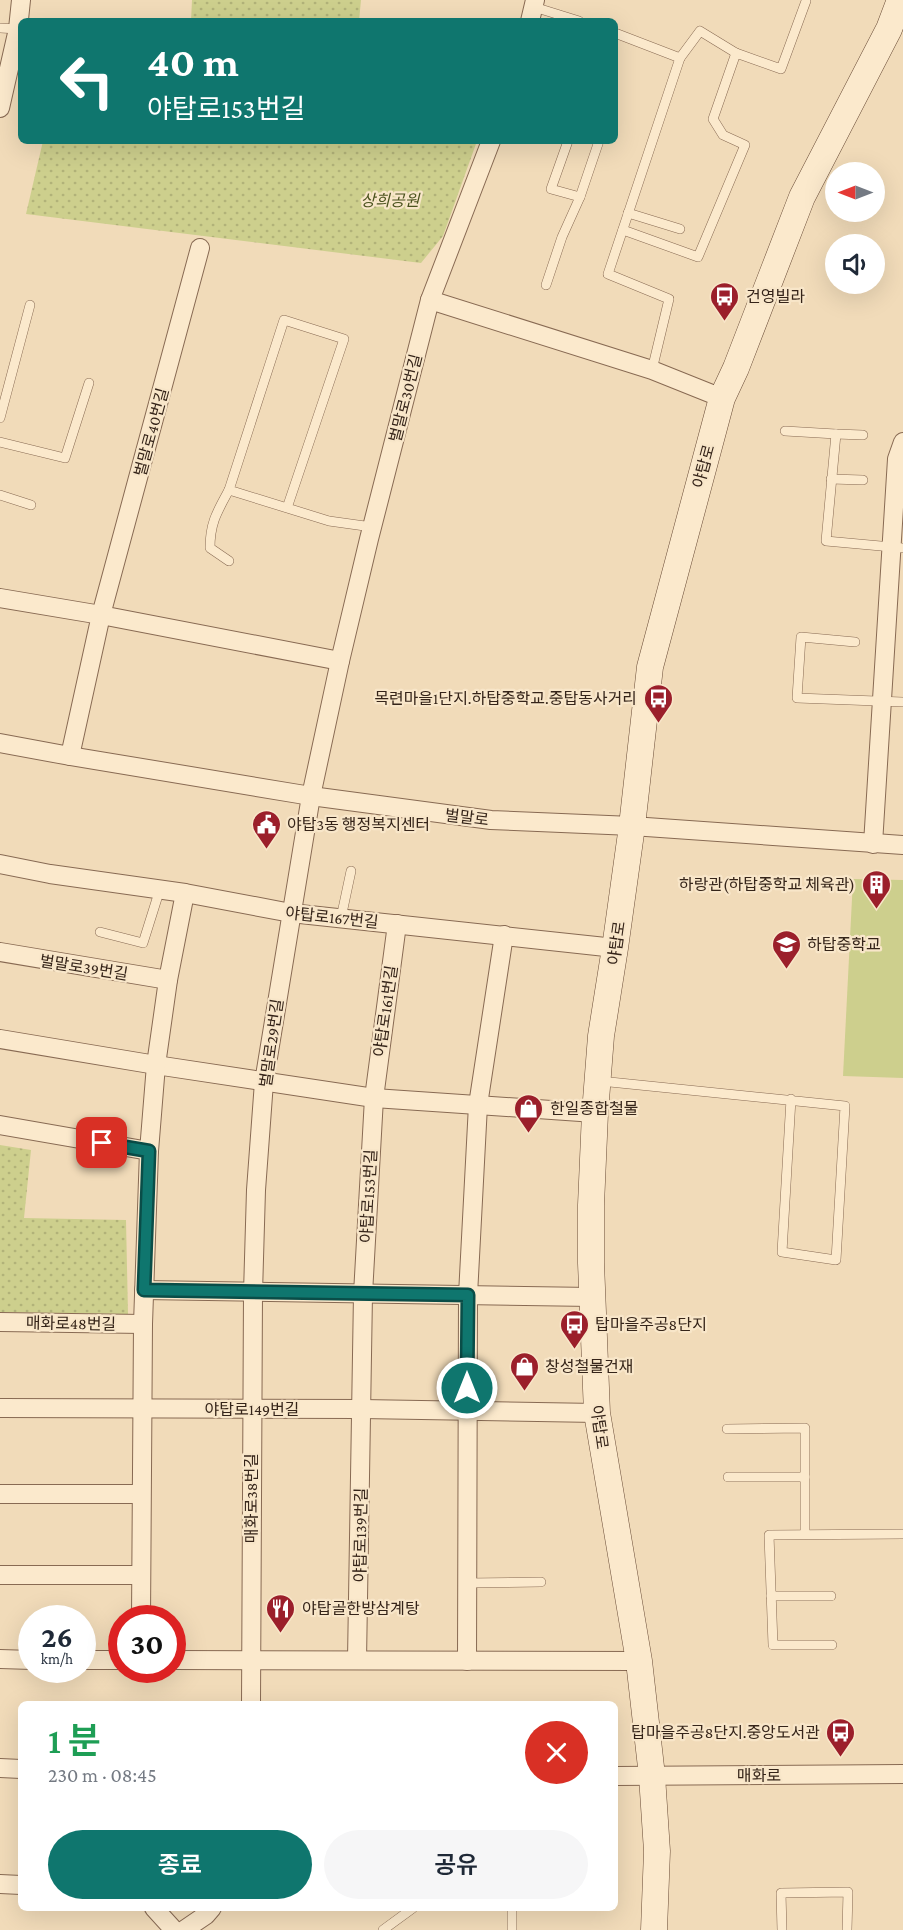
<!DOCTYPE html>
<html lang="ko">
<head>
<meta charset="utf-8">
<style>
  :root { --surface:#fff; --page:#f6f6f7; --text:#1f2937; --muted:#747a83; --accent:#0f766e }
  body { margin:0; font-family:"Crimson Pro","Noto Sans KR",serif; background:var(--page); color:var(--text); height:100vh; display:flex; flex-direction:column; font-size:22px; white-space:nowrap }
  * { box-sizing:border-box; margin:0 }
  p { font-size:20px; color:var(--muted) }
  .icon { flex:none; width:33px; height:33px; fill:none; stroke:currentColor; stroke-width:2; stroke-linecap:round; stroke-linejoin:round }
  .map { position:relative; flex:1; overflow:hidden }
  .drawer { position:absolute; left:18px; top:1701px; width:600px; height:210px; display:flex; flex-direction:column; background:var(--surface); border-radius:9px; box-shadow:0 6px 24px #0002 }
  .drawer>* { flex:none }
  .hud { position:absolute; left:18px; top:18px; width:600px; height:126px; border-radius:9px; box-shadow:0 6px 24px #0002; background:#0f766e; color:#fff; overflow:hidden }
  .needle { width:39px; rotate:270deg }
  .fabs { position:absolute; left:825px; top:162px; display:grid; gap:12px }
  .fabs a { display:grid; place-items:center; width:60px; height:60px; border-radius:50%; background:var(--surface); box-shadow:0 6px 24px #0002; font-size:30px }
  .speed { position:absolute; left:18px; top:1605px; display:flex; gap:12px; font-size:30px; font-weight:700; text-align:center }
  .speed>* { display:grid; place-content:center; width:78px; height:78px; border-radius:50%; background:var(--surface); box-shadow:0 6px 24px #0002; line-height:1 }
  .speed small { font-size:15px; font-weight:400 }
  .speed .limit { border:9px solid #d22; background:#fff; color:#111 }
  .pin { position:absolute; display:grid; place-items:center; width:51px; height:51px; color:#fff; margin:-26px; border-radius:12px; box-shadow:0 3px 9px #0006 }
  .me { position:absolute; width:66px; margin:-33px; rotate:0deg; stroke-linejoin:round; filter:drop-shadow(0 0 4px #0008) }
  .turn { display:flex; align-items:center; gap:21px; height:126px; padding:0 30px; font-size:27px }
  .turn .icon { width:78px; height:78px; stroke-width:2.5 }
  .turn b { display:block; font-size:42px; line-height:51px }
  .round { display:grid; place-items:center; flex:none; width:63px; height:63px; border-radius:32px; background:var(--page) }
  .head { display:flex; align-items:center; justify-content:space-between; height:102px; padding:0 30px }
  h1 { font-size:36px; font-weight:600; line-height:45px; color:#1e9e55 }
  .cta { display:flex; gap:12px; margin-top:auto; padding:12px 30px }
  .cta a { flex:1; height:69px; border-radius:36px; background:var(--accent); color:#fff; font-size:24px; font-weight:600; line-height:69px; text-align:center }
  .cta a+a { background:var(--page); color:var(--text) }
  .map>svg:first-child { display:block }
  .green { fill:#cdcf8d }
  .park { fill:url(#park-dots) }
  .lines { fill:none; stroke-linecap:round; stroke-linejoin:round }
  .lane-casing { stroke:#886a53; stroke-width:10 }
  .street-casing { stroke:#886a53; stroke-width:20 }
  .secondary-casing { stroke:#694b36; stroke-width:27 }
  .lane { stroke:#fbe9cc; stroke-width:9 }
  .street { stroke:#fbe9cc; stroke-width:18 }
  .secondary { stroke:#fbe9cc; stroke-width:26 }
  .route-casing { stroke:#0a4d48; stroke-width:15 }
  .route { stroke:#0f766e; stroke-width:10 }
  .labels { text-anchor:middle; stroke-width:4.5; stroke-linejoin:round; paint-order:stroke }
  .park-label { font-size:16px; font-style:italic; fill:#4b531e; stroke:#f8e6c9 }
  .poi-label { font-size:16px; fill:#352419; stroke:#f8e6c9; text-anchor:start }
  .street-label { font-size:16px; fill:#352419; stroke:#f8e6c9 }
</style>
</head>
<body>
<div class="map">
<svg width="903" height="1930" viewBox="0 0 903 1930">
  <defs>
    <pattern id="park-dots" width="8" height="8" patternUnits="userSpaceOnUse" patternTransform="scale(1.5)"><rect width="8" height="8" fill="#cdcf8d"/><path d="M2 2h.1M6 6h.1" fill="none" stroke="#b1b279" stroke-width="1.8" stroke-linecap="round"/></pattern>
  </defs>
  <rect width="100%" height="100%" fill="#f1dbb9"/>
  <path class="green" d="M853 879 903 880V1078L843 1076Z"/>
  <g class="park">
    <path d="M192 0H361L359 21H191Z"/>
    <path d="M43 141H477L443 236 421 263 26 214Z"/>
    <path d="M0 1145 31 1150 24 1218 126 1220 128 1314 0 1312Z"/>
  </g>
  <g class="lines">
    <defs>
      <g id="lane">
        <path d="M534 7 579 21"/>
        <path d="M0 28 18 29"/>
        <path d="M615 33 680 58 608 274 669 299 652 370"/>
        <path d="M680 58 700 31 736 53"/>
        <path d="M568 141 551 189 580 197"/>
        <path d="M628 213 680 229"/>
        <path d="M623 230 698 257 745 145 723 135 713 119 736 53 781 69 806 1"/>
        <path d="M546 285 562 237 580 197 599 141"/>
        <path d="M0 418 30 305"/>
        <path d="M785 431 836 434 826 541 903 548"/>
        <path d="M836 434 863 435"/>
        <path d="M0 442 65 458 89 383"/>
        <path d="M831 479 863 480"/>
        <path d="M229 490C217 512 210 523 210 548L229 561"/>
        <path d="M0 495 31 505"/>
        <path d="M287 508 344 339 284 320 229 490 329 521 372 527"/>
        <path d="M855 642 801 637 797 698 903 702"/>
        <path d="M341 918 351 871"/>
        <path d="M100 932 143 943 160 889"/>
        <path d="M600 1081 845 1106 836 1260 782 1252 791 1099"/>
        <path d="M727 1429 805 1428V1534"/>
        <path d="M728 1477H805"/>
        <path d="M467 1583 541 1582"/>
        <path d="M771 1596H831"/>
        <path d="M832 1645H773L769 1535 903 1534"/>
        <path d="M383 1930 413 1908"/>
        <path d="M512 1930V1908"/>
        <path d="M782 1930 781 1893 848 1892 847 1930"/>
      </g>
      <g id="street">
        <path d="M530 21 535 0"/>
        <path d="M0 108 18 29 21 0"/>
        <path d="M430 300 652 370 722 398"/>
        <path d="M0 598 101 615 340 661"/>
        <path d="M0 743 70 756 311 796 491 820 632 826 903 845"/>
        <path d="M70 756 101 615 200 248"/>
        <path d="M873 844 897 459 903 442"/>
        <path d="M0 864 50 874 185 893 291 913 615 948"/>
        <path d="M0 952 168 980"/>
        <path d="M0 1039 156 1065 374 1098 595 1113"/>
        <path d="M0 1125 149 1151"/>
        <path d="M144 1290 592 1297"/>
        <path d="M0 1322 143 1324"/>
        <path d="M0 1408 362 1409 597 1413"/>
        <path d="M0 1494H141"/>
        <path d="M0 1575H141"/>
        <path d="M141 1618 143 1324 149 1151 156 1065 168 980 185 893"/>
        <path d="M0 1659 32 1660"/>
        <path d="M82 1660H122"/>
        <path d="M172 1660 639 1661"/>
        <path d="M357 1660 363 1294 374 1098 397 924"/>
        <path d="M467 1661 468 1295 478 1105 504 935"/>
        <path d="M251 1704 253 1293 256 1190 264 1082 311 796 340 661 369 539 430 300 491 141"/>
        <path d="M0 1768 21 1769"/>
        <path d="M615 1776 903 1774"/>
        <path d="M0 1884 21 1885"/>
        <path d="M154 1908 174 1930"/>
        <path d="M184 1930 206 1915 212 1908"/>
      </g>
      <path id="secondary" d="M654 1930 657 1851 652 1776 639 1661 597 1413 591 1263V1205L595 1113 601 1036 615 948 632 826 650 667 722 398 736 368 802 197 889 29 900 0"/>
    </defs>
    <use href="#lane" class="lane-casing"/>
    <use href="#street" class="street-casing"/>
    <use href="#secondary" class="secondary-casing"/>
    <use href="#lane" class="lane"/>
    <use href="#street" class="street"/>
    <use href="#secondary" class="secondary"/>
  </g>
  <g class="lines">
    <defs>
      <path id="route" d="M102 1143 149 1151 144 1290 468 1295 467 1388"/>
    </defs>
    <use href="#route" class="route-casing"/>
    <use href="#route" class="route"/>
  </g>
  <defs>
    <symbol id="bus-pin" viewBox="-11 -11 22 30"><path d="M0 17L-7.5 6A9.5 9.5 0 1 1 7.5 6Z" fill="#9b1f2b" stroke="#f8e6c9"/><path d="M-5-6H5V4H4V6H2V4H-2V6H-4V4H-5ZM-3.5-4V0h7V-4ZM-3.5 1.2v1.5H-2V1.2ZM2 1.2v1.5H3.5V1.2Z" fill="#fff"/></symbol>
    <symbol id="civic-pin" viewBox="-11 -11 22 30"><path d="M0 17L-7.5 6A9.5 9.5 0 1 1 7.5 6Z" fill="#9b1f2b" stroke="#f8e6c9"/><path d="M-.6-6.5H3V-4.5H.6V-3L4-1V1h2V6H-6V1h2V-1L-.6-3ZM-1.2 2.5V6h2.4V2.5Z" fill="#fff"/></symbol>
    <symbol id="building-pin" viewBox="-11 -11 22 30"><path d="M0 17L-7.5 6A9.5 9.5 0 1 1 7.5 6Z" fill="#9b1f2b" stroke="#f8e6c9"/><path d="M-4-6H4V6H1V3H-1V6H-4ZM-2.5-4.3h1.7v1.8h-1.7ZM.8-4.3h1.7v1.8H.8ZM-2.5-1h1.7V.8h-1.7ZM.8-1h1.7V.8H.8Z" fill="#fff"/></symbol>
    <symbol id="school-pin" viewBox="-11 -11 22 30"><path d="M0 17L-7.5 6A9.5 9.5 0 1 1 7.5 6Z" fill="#9b1f2b" stroke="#f8e6c9"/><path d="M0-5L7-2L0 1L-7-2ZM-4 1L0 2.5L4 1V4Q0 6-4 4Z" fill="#fff"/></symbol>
    <symbol id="shop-pin" viewBox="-11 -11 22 30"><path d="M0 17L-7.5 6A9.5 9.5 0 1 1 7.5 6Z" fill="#9b1f2b" stroke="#f8e6c9"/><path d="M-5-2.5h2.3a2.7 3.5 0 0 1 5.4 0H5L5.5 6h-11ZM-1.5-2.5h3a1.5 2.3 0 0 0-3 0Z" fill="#fff"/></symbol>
    <symbol id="restaurant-pin" viewBox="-11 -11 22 30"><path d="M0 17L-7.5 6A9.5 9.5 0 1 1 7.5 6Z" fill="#9b1f2b" stroke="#f8e6c9"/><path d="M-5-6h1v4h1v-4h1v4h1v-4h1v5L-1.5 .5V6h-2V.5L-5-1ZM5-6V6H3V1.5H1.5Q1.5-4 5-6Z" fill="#fff"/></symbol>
  </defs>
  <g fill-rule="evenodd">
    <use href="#bus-pin" x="708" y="280" width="33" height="45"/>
    <use href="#bus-pin" x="642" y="682" width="33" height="45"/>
    <use href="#civic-pin" x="250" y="808" width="33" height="45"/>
    <use href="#building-pin" x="860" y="868" width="33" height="45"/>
    <use href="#school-pin" x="770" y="928" width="33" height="45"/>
    <use href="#shop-pin" x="512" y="1092" width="33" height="45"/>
    <use href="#bus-pin" x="558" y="1308" width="33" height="45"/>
    <use href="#shop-pin" x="508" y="1350" width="33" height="45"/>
    <use href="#restaurant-pin" x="264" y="1592" width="33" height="45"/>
    <use href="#bus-pin" x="824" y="1716" width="33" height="45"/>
  </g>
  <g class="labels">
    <g class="park-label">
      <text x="390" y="206">상희공원</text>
    </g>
    <g class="poi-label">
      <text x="746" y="302">건영빌라</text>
      <text x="637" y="704" text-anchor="end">목련마을1단지.하탑중학교.중탑동사거리</text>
      <text x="287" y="830">야탑3동 행정복지센터</text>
      <text x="855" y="890" text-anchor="end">하랑관(하탑중학교 체육관)</text>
      <text x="807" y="950">하탑중학교</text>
      <text x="550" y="1114">한일종합철물</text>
      <text x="595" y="1330">탑마을주공8단지</text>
      <text x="545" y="1372">창성철물건재</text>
      <text x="302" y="1614">야탑골한방삼계탕</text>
      <text x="820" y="1738" text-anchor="end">탑마을주공8단지.중앙도서관</text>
    </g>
    <g class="street-label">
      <text transform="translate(405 398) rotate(-76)" y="6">벌말로30번길</text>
      <text transform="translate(151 432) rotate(-75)" y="6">벌말로40번길</text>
      <text transform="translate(703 466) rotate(-75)" y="6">야탑로</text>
      <text transform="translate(467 817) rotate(7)" y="6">벌말로</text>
      <text transform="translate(332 917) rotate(6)" y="6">야탑로167번길</text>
      <text transform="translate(616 943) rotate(-82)" y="6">야탑로</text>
      <text transform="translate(84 967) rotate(9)" y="6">벌말로39번길</text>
      <text transform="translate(385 1011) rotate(-82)" y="6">야탑로161번길</text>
      <text transform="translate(271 1043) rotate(-82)" y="6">벌말로29번길</text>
      <text transform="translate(368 1196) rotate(-87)" y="6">야탑로153번길</text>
      <text transform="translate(71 1323) rotate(1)" y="6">매화로48번길</text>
      <text x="252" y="1415">야탑로149번길</text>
      <text transform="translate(600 1427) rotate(82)" y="6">야탑로</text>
      <text transform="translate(251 1498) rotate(-90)" y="6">매화로38번길</text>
      <text transform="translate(360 1535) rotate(-89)" y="6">야탑로139번길</text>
      <text x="759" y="1781">매화로</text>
    </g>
  </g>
</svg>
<div class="fabs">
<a><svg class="needle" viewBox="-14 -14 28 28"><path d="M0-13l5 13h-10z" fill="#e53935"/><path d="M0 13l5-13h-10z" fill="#747a83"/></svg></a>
<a><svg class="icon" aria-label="sound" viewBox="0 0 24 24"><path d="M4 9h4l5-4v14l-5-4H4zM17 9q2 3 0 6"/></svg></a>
</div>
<div class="speed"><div>26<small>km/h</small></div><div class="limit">30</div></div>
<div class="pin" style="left:102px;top:1143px;background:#d93025"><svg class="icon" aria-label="arrive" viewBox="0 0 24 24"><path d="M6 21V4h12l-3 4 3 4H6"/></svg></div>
<svg class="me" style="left:467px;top:1388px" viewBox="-20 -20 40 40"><circle r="17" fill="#0f766e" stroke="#fff" stroke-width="3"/><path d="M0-11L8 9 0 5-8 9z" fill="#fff"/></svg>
<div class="hud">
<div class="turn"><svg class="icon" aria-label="left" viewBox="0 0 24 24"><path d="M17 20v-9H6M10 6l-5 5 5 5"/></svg><div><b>40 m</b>야탑로153번길</div></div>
</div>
<section class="drawer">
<div class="head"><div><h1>1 분</h1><p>230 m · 08:45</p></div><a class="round" style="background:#d93025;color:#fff"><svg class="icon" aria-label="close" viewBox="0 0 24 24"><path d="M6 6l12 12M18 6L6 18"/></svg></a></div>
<div class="cta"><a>종료</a><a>공유</a></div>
</section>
</div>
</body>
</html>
